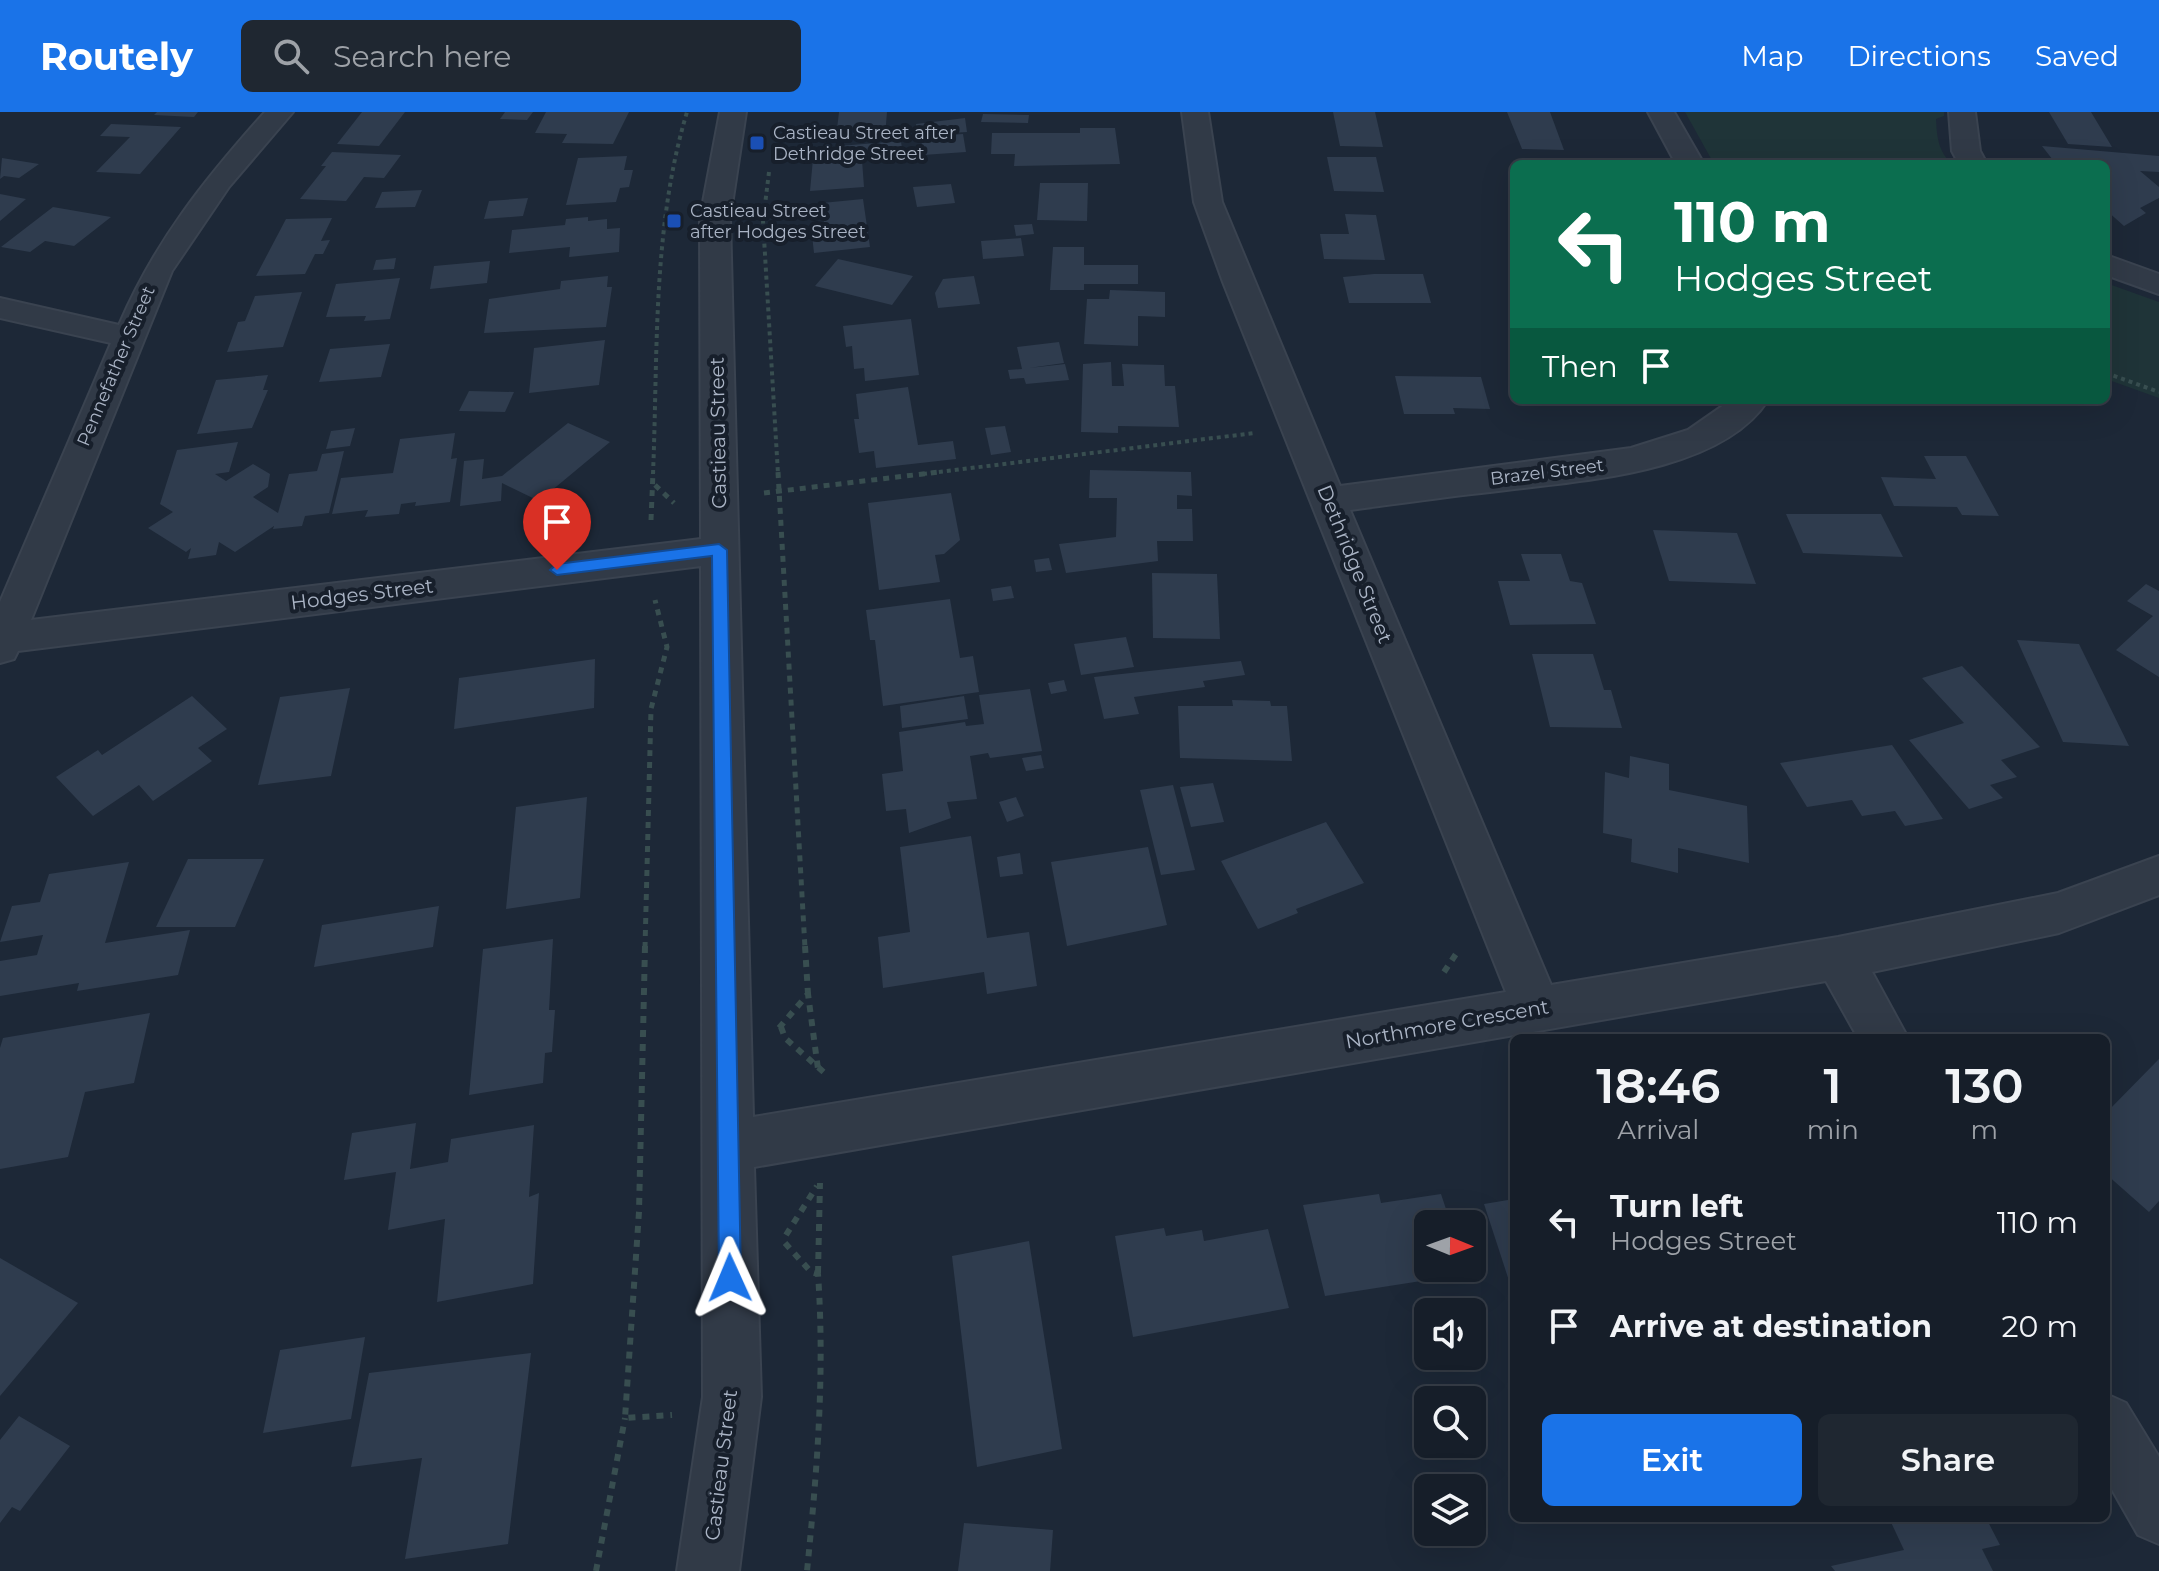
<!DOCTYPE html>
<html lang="en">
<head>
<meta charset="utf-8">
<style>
  :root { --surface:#161e29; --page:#1f2731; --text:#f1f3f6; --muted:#9ea2a8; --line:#353c46; --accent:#1a73e8 }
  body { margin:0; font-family:Montserrat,sans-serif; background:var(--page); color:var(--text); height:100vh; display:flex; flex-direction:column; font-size:30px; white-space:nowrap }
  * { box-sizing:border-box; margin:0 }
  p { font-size:26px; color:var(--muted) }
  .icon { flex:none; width:44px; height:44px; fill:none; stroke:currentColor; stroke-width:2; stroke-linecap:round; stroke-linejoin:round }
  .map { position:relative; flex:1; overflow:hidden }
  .sheet { position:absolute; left:1510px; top:922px; width:600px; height:488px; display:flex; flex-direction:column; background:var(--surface); border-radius:12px; box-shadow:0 8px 32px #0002,0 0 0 2px var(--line) }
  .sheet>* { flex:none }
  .guide { position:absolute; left:1510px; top:48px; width:600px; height:244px; border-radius:12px; box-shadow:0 8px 32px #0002,0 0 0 2px var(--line); background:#0b6e4f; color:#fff; overflow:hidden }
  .needle { width:52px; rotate:91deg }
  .tools { position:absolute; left:1414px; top:1098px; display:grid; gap:16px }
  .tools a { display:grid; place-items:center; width:72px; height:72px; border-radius:12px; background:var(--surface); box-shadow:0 8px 32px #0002,0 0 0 2px var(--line); font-size:40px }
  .pin { position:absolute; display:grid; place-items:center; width:68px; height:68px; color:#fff; margin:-82px -34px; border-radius:50% 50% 50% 0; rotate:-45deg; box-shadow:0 0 8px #0007 }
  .pin .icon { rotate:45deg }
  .me { position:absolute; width:88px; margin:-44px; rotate:359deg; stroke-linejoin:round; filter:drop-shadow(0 0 6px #0008) }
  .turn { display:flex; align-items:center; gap:28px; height:168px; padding:0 32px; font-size:36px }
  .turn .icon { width:104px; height:104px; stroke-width:2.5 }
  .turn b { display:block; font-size:56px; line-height:68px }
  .then { display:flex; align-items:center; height:76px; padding:0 32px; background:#0003; gap:16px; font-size:30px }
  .eta { display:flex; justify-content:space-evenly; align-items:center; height:136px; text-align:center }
  .eta b { font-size:48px; font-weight:600; line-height:56px }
  .primary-button { display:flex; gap:16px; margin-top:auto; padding:16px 32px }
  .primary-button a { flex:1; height:92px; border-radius:12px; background:var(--accent); color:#fff; font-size:32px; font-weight:600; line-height:92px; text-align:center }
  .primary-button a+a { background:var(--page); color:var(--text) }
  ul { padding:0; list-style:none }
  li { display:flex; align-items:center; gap:24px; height:104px; padding:0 32px }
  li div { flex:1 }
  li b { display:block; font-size:30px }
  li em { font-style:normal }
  header { display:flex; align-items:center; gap:48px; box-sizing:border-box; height:112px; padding:0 40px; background:var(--accent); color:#fff }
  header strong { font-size:38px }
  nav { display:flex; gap:44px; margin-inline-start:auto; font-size:28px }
  .search { width:560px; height:72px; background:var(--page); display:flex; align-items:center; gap:20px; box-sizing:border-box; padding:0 28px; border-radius:12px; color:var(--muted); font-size:30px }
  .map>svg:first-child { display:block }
  .green { fill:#1f3438 }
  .building { fill:#2f3c4e }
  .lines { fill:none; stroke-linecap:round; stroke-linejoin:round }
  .minor-casing { stroke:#3a4350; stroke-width:4 }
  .path-far2 { stroke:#384e50; stroke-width:4; stroke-dasharray:4 4; stroke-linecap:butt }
  .path-far1 { stroke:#384e50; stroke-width:5; stroke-dasharray:6 6; stroke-linecap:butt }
  .path { stroke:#384e50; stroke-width:6; stroke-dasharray:7 7; stroke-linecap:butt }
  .minor { fill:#313a47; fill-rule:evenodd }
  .route { fill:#1a73e8; stroke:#114b97; stroke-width:2 }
  .transit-dot { fill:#1a4fb4; stroke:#171f2b; stroke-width:3 }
  .labels { text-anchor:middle; stroke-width:8; stroke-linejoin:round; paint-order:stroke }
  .far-poi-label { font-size:18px; fill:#aab4c5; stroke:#171f2b; text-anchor:start }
  .far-street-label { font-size:18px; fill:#aab4c5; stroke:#171f2b }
  .street-label { font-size:20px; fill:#aab4c5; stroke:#171f2b }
</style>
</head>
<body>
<header>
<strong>Routely</strong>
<div class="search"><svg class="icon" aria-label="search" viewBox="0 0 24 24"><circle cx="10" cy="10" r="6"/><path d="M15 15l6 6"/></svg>Search here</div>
<nav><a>Map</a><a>Directions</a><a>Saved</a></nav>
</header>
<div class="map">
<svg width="2159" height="1459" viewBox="0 0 2159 1459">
  <rect width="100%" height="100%" fill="#1d2837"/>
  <g class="green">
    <path d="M1685 0H1944V4L1936 7C1937 25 1938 39 1952 52H1714Z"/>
    <path d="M2106 171 2159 190V286L2106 267Z"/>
  </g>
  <g class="building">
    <path d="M157 0H198L194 5 154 3Z"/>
    <path d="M362 0H405L379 34 337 32Z"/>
    <path d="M505 0H533L527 8 500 7Z"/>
    <path d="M546 0H629L613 32 562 31 567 22 535 21Z"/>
    <path d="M839 0H887L885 24 844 25V17H837Z"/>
    <path d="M1333 0H1375L1383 35 1340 34Z"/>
    <path d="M1507 0H1550L1564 38 1522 37Z"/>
    <path d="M2049 0H2091L2112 35 2068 32Z"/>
    <path d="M983 2 1029 3 1028 11 981 10Z"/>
    <path d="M965 6 967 20 917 23 916 12Z"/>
    <path d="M111 12 181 15 140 62 96 60 130 25 100 24Z"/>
    <path d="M1080 16H1115L1120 52 1014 54 1015 42H991L992 21H1080Z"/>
    <path d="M963 22 966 40 923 43 921 25Z"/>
    <path d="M901 29 903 45 862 48 864 75 810 79 814 36Z"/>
    <path d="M2042 34 2159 44V60L2140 59 2159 75V86L2140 96 2146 101 2124 114 2106 98 2104 51 2056 52Z"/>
    <path d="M332 40 401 43 384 66 364 65 346 89 300 87 326 54H321Z"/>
    <path d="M627 44 624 58H633L629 75 620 76 616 90 566 93 578 46Z"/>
    <path d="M1327 45H1376L1384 80 1334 79Z"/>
    <path d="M2 46 39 52 19 66 4 64 0 67Z"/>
    <path d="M1040 71H1088L1087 109 1037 108Z"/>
    <path d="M951 72 955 91 917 95 913 75Z"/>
    <path d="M422 78 415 95 375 96 382 80Z"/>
    <path d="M0 82 26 87 0 109Z"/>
    <path d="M528 86 523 104 484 107 489 89Z"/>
    <path d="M863 87 870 135 814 141 812 123H817L816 112 824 111 822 91Z"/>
    <path d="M53 95 111 105 74 134 45 129 30 140 1 135Z"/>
    <path d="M1345 102 1376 103 1385 148 1324 147 1320 122H1349Z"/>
    <path d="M588 105V109L607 107V117L620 116 619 140 569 145 570 135 509 141 512 118 565 113 566 107Z"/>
    <path d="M332 106 321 129 330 128 323 142H315L305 162 256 164 286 107Z"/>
    <path d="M1032 112 1034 122 1016 124 1014 113Z"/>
    <path d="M1021 126 1024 144 983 147 981 129Z"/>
    <path d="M1053 135H1084V153H1138V172H1084V178H1050Z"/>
    <path d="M396 146 394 157 373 158 376 148Z"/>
    <path d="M838 147 913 164 892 193 815 174Z"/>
    <path d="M490 149 487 171 430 177 434 154Z"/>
    <path d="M1374 162H1423L1431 191H1349L1343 165Z"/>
    <path d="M608 164 607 175H612L606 215 484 221 489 187 560 177 561 169Z"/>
    <path d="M974 164 980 192 938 196 935 181 943 167Z"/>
    <path d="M400 166 390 207 364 209 366 204 326 205 336 172Z"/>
    <path d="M1110 178 1165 180V205L1138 204V234L1084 232 1087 187H1109Z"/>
    <path d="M302 180 283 235 227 240 238 210 245 209 255 184Z"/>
    <path d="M911 207 919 263 865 269 864 256 854 257 852 234 846 235 843 214Z"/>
    <path d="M605 228 599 273 529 281 534 236Z"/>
    <path d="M1059 230 1064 251 1029 256 1065 252 1069 268 1026 272 1024 266 1010 267 1008 258 1022 257 1017 235Z"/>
    <path d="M390 232 381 265 319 270 330 237Z"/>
    <path d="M1111 250 1112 274H1124L1122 252 1164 253 1165 274H1175L1179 315 1118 314V321L1081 320 1083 252Z"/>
    <path d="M268 263 263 278H268L252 316 197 322 216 268Z"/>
    <path d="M1395 264 1481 265 1490 297 1453 296 1455 302H1404Z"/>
    <path d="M908 275 918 333 953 329 956 347 876 356 874 339 859 341 854 307H859L856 282Z"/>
    <path d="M469 279 514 280 505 300 459 299Z"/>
    <path d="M568 311 610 330 539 389 502 371 501 389 460 394 464 349 484 347 482 367 502 364Z"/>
    <path d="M1005 314 1011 340 991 343 985 316Z"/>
    <path d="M355 316 350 334 326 337 331 319Z"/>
    <path d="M455 321 451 347 457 346 450 390 415 394 416 390 401 392 399 402 365 405 368 398 332 402 341 366 393 361 400 327Z"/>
    <path d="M238 330 229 360 215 362 226 369 253 352 270 362 268 375 253 385 278 401 289 362 317 359 322 342 344 339 329 401 305 404 302 414 273 417 274 414 235 440 219 430 216 443 188 447 191 436 186 440 148 416 173 400 160 392 177 338Z"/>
    <path d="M1924 344H1966L1999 404 1962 403 1957 395 1894 394 1881 365 1936 367Z"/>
    <path d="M1090 358 1191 360 1192 384 1177 383V397H1192L1193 429H1157L1158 449 1066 461 1059 432 1116 425 1117 386H1089Z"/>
    <path d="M951 381 960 428 944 442 935 443 940 470 879 478 868 391Z"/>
    <path d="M1786 402H1881L1903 445 1803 441Z"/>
    <path d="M1653 418 1737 421 1756 472 1669 469Z"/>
    <path d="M1521 442H1561L1570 469 1582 471 1596 512 1510 513 1498 469H1530Z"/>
    <path d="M1049 446 1052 458 1036 460 1034 448Z"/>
    <path d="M1152 461 1217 462 1220 527 1153 526Z"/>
    <path d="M2146 472 2159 479V565L2116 538 2153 504 2127 489Z"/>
    <path d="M1011 474 1014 486 993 489 991 477Z"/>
    <path d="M950 487 960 546 973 544 979 580 883 594 875 528H870L866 498Z"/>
    <path d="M1126 525 1134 555 1081 563 1074 532Z"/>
    <path d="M2017 528 2079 532 2129 634 2063 630Z"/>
    <path d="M1532 542H1593L1604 578H1611L1622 616 1550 615Z"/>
    <path d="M595 547 594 596 454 617 459 566Z"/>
    <path d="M1241 549 1245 563 1203 569 1205 575 1134 585 1139 602 1104 607 1094 565Z"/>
    <path d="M1962 554 2040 635 2001 648 2017 665 1990 673 2003 686 1969 697 1909 628 1964 611 1922 566Z"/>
    <path d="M1064 568 1067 579 1051 582 1048 571Z"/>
    <path d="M350 576 331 664 258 673 280 585Z"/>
    <path d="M1030 577 1042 639 990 646 988 641 970 644 977 687 947 690 951 706 909 721 906 697 886 699 882 662 903 659 899 620 965 610 966 614 984 612 979 583Z"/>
    <path d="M192 584 227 617 198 636 212 649 153 689 139 673 93 704 56 665 98 638 102 643Z"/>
    <path d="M964 584 968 607 902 616 900 594Z"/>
    <path d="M1232 588 1270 589 1271 594H1287L1292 649 1180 646 1178 594H1233Z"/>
    <path d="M1892 633 1943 707 1905 714 1895 699 1862 704 1852 688 1807 695 1780 651Z"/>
    <path d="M1041 643 1044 656 1026 659 1022 646Z"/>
    <path d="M1630 644 1669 652V678L1747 694 1749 751 1678 736V761L1631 750 1632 727 1603 721 1605 660 1629 666Z"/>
    <path d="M1213 671 1224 710 1191 715 1180 675Z"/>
    <path d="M1173 673 1195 758 1161 763 1140 678Z"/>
    <path d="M587 685 580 786 506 797 516 695Z"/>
    <path d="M1016 685 1024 704 1007 710 999 690Z"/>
    <path d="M1326 710 1364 771 1296 797 1298 801 1258 817 1221 749Z"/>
    <path d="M971 724 987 826 1029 820 1037 874 987 882 984 860 883 876 878 825 910 820 900 735Z"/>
    <path d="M1148 735 1167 813 1067 834 1051 750Z"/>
    <path d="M1020 741 1023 762 1000 765 997 745Z"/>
    <path d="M188 747H264L235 815H156Z"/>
    <path d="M129 750 105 831 190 818 178 863 77 879 79 871 0 884V849L37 843 43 823 0 830 12 794 40 790 49 762Z"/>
    <path d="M439 794 433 835 314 855 322 813Z"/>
    <path d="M553 827 549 898H555L552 940 545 941 543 971 469 983 483 837Z"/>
    <path d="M150 901 134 971 85 980 68 1045 0 1057V936L3 926Z"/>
    <path d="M2159 947V1089L2149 1100 2106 1062V1001Z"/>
    <path d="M416 1011 410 1057 448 1050 451 1027 534 1013 529 1085 539 1081 533 1172 437 1190 445 1107 388 1118 396 1060 344 1068 352 1021Z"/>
    <path d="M1379 1082 1381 1091 1441 1082 1451 1112H1428V1156H1464L1466 1162 1325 1184 1303 1093Z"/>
    <path d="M1514 1087V1181H1513L1484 1092Z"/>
    <path d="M1164 1116 1166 1124 1202 1118 1204 1129 1268 1117 1289 1196 1133 1225 1115 1124Z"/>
    <path d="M1029 1129 1062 1337 977 1355 952 1144Z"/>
    <path d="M0 1146 78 1191 0 1284Z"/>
    <path d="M365 1225 351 1307 263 1321 280 1238Z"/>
    <path d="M531 1241 508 1432 405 1447 422 1346 351 1355 369 1261Z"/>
    <path d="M19 1304 70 1334 20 1399 12 1395 0 1411V1328Z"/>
    <path d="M1889 1406H1986L2000 1433 1982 1437 1993 1459H1835L1831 1454 1904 1438Z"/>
    <path d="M964 1411 1053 1418 1050 1459H958Z"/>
  </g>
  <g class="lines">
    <defs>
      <g id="minor">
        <path d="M265 0H293L229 75 172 159 31 508 701 427 700 106 720 0H746L730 106 753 1005 1506 880 1223 170 1194 90 1182 0H1208L1222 90 1340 374 1631 336 1688 318 1731 288H1768C1719 364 1571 369 1490 380 1443 385 1396 392 1350 398L1551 873 1838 825 2058 781 2159 744V783L2059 821 1872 860 1908 926H1858L1826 869 754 1055 761 1285 739 1459H677L703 1285 701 454 18 539 14 547 0 551V490L111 231 0 206V186L119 213C155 129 205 67 265 0Z"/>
        <path d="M1648 0H1674L1704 52H1676Z"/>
        <path d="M1949 0H1975L1980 39 1987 52H1959L1952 39Z"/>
        <path d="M2106 143 2159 162V182L2106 163Z"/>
        <path d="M2106 1282 2126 1291 2159 1345V1432L2138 1423 2106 1367Z"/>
      </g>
    </defs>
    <use href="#minor" class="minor-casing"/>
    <g class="path-far2">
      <path d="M769 60 763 109 778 362"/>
      <path d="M2106 261 2159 280"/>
      <path d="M653 362C658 241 652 116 687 0"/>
      <path d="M923 362 1254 321"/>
    </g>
    <g class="path-far1">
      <path d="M778 360 805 836"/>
      <path d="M655 373 674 391"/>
      <path d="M764 381 939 360"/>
      <path d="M651 408 653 360"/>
      <path d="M645 836 651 597 667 535 655 488"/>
    </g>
    <g class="path">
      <path d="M645 834 639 1100 625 1306 672 1303"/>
      <path d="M805 834 808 882"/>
      <path d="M1444 860 1458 839"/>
      <path d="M781 915 785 926 827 963"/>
      <path d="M779 916 808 882 818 957"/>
      <path d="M786 1123 817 1074"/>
      <path d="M785 1131 811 1160 818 1162C825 1262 817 1360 807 1459"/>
      <path d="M818 1161 820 1071"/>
      <path d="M596 1459 625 1306"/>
    </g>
    <use href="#minor" class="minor"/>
  </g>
  <path class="route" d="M719 432 727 438 741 1166 738 1174 730 1177 722 1174 719 1166 712 444 557 463 550 458 557 452Z"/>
  <g class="transit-dot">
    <rect x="749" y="23" width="16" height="16" rx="4"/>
    <rect x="666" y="101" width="16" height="16" rx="4"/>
  </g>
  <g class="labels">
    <g class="far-poi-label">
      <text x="773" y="27">Castieau Street after<tspan x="773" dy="21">Dethridge Street</tspan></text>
      <text x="690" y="105">Castieau Street<tspan x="690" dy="21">after Hodges Street</tspan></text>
    </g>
    <g class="far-street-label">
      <text transform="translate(116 254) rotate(-67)" y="6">Pennefather Street</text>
      <text transform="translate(1547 360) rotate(-7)" y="6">Brazel Street</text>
    </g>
    <g class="street-label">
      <text transform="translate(718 321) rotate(-91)" y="7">Castieau Street</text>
      <text transform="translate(1355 452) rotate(68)" y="7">Dethridge Street</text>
      <text transform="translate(362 482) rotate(-7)" y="7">Hodges Street</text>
      <text transform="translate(1447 912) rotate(-10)" y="7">Northmore Crescent</text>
      <text transform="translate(721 1353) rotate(-83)" y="7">Castieau Street</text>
    </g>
  </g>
</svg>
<div class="tools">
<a><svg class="needle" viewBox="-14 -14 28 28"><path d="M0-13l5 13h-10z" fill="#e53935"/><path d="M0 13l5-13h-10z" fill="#9ea2a8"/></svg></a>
<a><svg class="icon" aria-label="sound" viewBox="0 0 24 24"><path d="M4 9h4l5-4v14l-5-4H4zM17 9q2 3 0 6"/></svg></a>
<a><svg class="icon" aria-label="search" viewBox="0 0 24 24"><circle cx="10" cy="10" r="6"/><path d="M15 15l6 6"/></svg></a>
<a><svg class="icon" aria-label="layers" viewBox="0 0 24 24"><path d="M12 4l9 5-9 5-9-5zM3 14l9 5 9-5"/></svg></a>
</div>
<div class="pin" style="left:557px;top:458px;background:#d93025"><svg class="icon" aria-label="arrive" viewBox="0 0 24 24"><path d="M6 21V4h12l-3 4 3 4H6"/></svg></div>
<svg class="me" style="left:730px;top:1166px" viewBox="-20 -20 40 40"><path d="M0-17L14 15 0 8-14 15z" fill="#1a73e8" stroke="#fff" stroke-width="4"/></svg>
<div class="guide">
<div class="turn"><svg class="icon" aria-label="left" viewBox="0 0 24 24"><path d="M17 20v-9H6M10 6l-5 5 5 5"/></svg><div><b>110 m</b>Hodges Street</div></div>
<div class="then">Then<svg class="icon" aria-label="arrive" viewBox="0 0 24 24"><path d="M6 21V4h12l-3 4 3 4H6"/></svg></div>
</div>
<section class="sheet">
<div class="eta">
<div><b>18:46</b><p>Arrival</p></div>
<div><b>1</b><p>min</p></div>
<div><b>130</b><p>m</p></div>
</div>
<ul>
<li><svg class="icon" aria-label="left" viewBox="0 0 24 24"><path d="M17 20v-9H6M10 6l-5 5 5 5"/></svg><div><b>Turn left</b><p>Hodges Street</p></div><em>110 m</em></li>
<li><svg class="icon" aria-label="arrive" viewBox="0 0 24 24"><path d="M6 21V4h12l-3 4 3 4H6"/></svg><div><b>Arrive at destination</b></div><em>20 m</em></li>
</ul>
<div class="primary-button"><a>Exit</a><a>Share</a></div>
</section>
</div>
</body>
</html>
